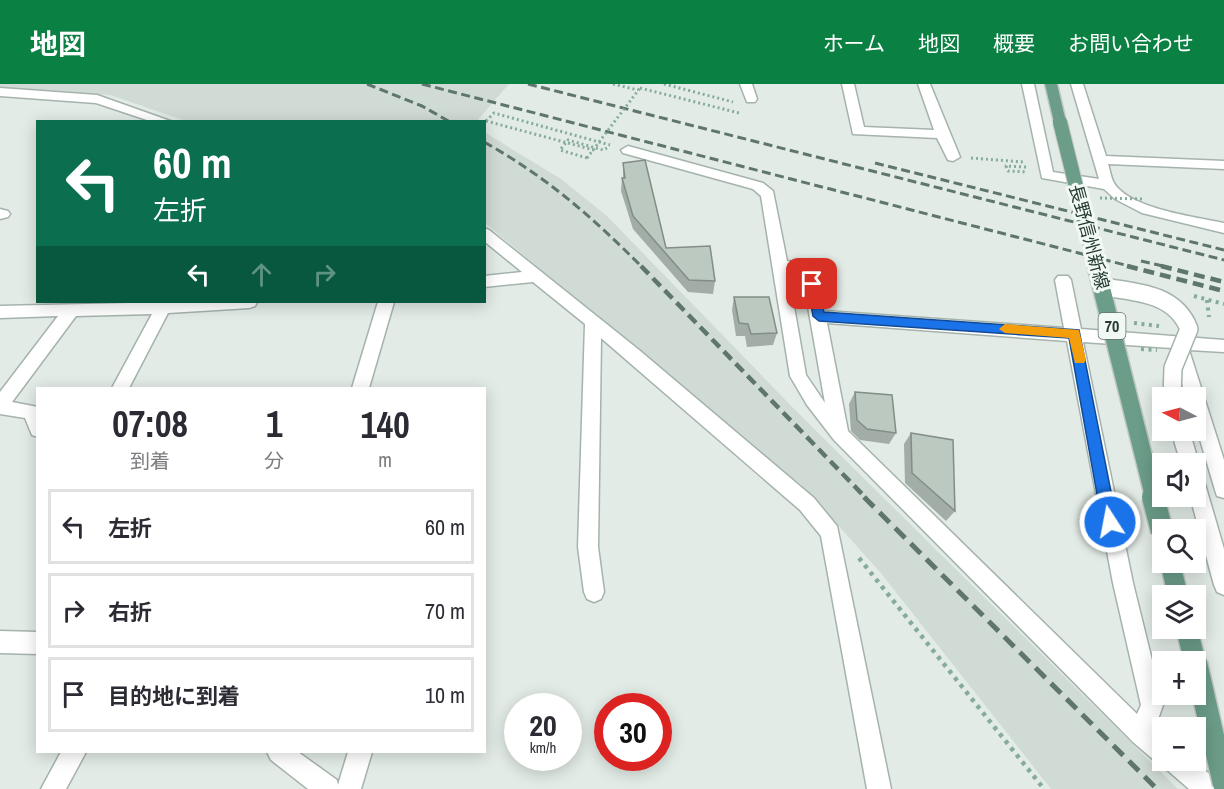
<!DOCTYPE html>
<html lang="ja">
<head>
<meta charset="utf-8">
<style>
  :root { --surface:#fff; --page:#f2f2f3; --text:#2b2b33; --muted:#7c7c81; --line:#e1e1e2; --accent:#0b8043 }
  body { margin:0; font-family:"Archivo Narrow","Noto Sans JP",sans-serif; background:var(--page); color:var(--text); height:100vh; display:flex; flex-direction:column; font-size:22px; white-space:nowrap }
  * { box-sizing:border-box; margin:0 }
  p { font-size:20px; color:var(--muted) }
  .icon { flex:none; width:33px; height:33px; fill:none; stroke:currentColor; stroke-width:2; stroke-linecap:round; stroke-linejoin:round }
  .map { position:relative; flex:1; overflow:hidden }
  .drawer { position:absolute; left:36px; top:303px; width:450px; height:366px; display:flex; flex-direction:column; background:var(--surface); border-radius:0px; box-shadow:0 3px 15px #0003 }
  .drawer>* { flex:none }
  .guide { position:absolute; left:36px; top:36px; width:450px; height:183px; border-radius:0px; box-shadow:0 3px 15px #0003; background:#0b6e4f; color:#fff; overflow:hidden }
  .needle { width:39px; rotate:276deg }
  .fabs { position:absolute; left:1152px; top:303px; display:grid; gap:12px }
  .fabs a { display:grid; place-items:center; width:54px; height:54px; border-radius:0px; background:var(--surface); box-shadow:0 3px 15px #0003; font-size:30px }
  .speed { position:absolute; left:504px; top:609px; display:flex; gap:12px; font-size:30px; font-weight:700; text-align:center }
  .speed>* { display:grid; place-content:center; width:78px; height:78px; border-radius:50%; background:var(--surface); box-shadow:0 3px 15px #0003; line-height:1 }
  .speed small { font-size:15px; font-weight:400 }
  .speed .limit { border:9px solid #d22; background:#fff; color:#111 }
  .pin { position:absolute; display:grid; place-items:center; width:51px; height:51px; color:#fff; margin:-26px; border-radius:12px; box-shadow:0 3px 9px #0006 }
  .me { position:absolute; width:66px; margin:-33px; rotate:349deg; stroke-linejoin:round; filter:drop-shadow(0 0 4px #0008) }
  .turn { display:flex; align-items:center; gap:21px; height:126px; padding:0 18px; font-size:27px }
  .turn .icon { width:78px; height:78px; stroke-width:2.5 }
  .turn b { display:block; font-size:42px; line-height:51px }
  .lanes { display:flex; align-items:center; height:57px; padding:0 18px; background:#0003; justify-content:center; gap:30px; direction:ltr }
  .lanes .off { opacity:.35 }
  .eta { display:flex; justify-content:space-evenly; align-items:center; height:102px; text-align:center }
  .eta b { font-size:36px; font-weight:700; line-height:42px }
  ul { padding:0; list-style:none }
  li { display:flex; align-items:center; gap:18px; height:75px; margin:0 12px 9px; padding:0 6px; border:3px solid var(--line); border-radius:0px }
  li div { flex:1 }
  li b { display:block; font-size:22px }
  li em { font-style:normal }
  header { display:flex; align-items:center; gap:36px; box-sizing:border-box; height:84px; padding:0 30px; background:var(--accent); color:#fff }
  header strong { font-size:28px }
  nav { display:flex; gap:33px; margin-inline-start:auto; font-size:21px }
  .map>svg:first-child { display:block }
  .built { fill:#d1dbd5 }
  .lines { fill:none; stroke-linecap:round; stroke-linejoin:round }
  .minor-casing { stroke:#a5b3ac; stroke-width:3 }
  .primary-casing { stroke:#c2c8c5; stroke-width:3 }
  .path-far2 { stroke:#85ac9a; stroke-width:3; stroke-dasharray:2 3; stroke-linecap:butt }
  .path-far1 { stroke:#85ac9a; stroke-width:4; stroke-dasharray:3 4.5; stroke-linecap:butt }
  .path { stroke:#85ac9a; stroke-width:4.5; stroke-dasharray:4 5; stroke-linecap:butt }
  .minor { fill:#fff; fill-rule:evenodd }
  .primary { fill:#6b9d89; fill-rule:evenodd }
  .rail-far2 { stroke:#5e766c; stroke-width:3; stroke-dasharray:9 4.5; stroke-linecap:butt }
  .rail-far1 { stroke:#5e766c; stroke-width:4.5; stroke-dasharray:11 6; stroke-linecap:butt }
  .rail { stroke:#5e766c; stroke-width:5; stroke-dasharray:14 8; stroke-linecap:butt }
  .minor-bridge-casing { stroke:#a5b3ac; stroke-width:20; stroke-linecap:butt }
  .primary-bridge-far2-casing { stroke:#c2c8c5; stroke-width:16; stroke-linecap:butt }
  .primary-bridge-far1-casing { stroke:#c2c8c5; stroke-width:20; stroke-linecap:butt }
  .primary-bridge-casing { stroke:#c2c8c5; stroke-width:25; stroke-linecap:butt }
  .path-bridge-far1 { stroke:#85ac9a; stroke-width:3; stroke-dasharray:2 3; stroke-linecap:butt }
  .path-bridge { stroke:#85ac9a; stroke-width:4; stroke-dasharray:3 4.5; stroke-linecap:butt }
  .minor-bridge { stroke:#fff; stroke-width:17 }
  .primary-bridge-far2 { stroke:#6b9d89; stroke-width:14 }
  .primary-bridge-far1 { stroke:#6b9d89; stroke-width:17 }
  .primary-bridge { stroke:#6b9d89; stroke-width:22 }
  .wall { fill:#a1ada6 }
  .building { fill:#bbc9c1; stroke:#838d87; stroke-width:1.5 }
  .route { fill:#1a73e8; stroke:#114b97; stroke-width:1.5 }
  .slow { fill:#f59e0b }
  .labels { text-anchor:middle; stroke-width:6; stroke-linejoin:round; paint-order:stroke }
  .shield { fill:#f2f8f4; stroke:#62746c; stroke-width:1.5 }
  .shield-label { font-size:16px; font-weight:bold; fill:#243b31 }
  .street-label { font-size:18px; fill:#243b31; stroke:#f2f8f4 }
</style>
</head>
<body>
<header>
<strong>地図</strong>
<nav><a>ホーム</a><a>地図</a><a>概要</a><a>お問い合わせ</a></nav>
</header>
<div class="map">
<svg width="1224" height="705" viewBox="0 0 1224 705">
  <rect width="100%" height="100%" fill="#e2ebe6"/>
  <g class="built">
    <path d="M0 0H509L476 38 186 37 110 11 0 3Z"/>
    <path d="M484 48 561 95 607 132 804 335 1178 705H1051L880 488 801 400 772 380 485 139Z"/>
  </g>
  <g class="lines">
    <defs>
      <g id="minor">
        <path d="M740 0H752L757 15 755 18H747Z"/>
        <path d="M842 0H854L864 43 934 46 918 0H930L960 73 953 77 948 76 937 54 853 50Z"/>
        <path d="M1022 0H1034L1053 88 1099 95 1071 0H1083L1106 72 1224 77V85L1108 80C1110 86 1111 94 1114 99 1130 125 1196 133 1224 139V149L1142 129 1115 115 1104 105 1042 94Z"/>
        <path d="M0 4 97 11 173 38H153L96 19 0 12Z"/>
        <path d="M628 62 763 99 773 107 787 177 814 180 825 227 1064 244 1055 196 1058 192H1068L1071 196 1081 245 1224 256V268L1189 266 1224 376V414L1217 412 1215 406 1196 342V314H1186L1172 264 1083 258 1133 499 1163 621 1156 641 1159 643 1162 651V676H1192L1217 696 1220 705H1189L1165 684 1163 679 1154 676 1133 658 834 356 807 321 790 292 761 112 753 105 623 69 621 66ZM788 188 802 189 825 319 806 291ZM827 239 1067 257 1113 499 1141 621 1137 630 848 347Z"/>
        <path d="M0 125 8 127 10 130 8 133 0 135Z"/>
        <path d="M484 144 489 146 639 266 814 414 837 442 891 705H867L821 452 800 426 601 254 598 463 604 508 601 515 594 518 587 515 584 508 578 463 585 240 533 198 484 203V192L522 188 484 157Z"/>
        <path d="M173 218H257L255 222 249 224 168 229 129 304H112L152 230 76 232 12 318 38 323V353L32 351 25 334 0 330V308L58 232 0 234V222Z"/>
        <path d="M378 218H394L369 304H352Z"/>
        <path d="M1171 346H1189L1199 380 1197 386 1196 380H1181Z"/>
        <path d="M1196 392 1203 394 1205 400 1224 465V511L1217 508 1214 501 1190 412H1196Z"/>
        <path d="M0 547 38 548V570L0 569Z"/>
        <path d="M1196 645 1224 648V672L1196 668Z"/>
        <path d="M61 668H86L66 705H41Z"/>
        <path d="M267 668H298L337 696 338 701 348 668H372L361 705H308L271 676Z"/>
      </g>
      <g id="primary">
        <path d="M1045 0H1057L1066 38 1064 41H1056L1054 38Z"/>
        <path d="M1162 472V478H1180L1188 512H1168L1160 478Z"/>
        <path d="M1196 539 1206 578 1203 586 1196 589V578H1184L1176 544H1196Z"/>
      </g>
    </defs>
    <use href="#minor" class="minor-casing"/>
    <use href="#primary" class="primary-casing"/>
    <g class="path-far2">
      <path d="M613 0 638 6"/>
      <path d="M664 0 733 18"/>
      <path d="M640 4 739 29"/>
      <path d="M486 37 494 29 610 61"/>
      <path d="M587 74 560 66 568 56 603 66 607 64"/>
      <path d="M971 74 1024 78"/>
      <path d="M1026 83 1006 82 1008 87 1027 88"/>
    </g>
    <g class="path-far1">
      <path d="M1194 212 1224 220"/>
      <path d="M1207 216 1209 233"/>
    </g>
    <path class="path" d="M859 474 1044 705"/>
    <use href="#minor" class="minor"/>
    <use href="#primary" class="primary"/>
    <g class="rail-far2">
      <path d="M367 0 422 22 450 38"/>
      <path d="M422 0 1133 183"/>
      <path d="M528 0 1224 176"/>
      <path d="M484 58C547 93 592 133 642 183"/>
      <path d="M875 79 1224 166"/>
      <path d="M1141 177 1167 183"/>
    </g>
    <g class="rail-far1">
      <path d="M641 182 866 414"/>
      <path d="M1127 182 1224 207"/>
      <path d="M1161 182 1224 198"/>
    </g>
    <path class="rail" d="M864 413 1157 705"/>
    <defs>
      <path id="minor-bridge" d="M1103 203C1136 208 1175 209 1189 245L1173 284 1172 314"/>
      <path id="primary-bridge-far2" d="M1060 38 1096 183"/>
      <path id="primary-bridge-far1" d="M1096 182 1154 414"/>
      <g id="primary-bridge">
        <path d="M1153 413 1162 447"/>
        <path d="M1196 579 1224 700"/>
      </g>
    </defs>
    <use href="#minor-bridge" class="minor-bridge-casing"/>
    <use href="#primary-bridge-far2" class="primary-bridge-far2-casing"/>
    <use href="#primary-bridge-far1" class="primary-bridge-far1-casing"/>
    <use href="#primary-bridge" class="primary-bridge-casing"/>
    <g class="path-bridge-far1">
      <path d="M486 37 594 66"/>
      <path d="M587 74 640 4"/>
      <path d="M1100 114 1143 115"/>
    </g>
    <g class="path-bridge">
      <path d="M1134 239 1159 242"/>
      <path d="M1141 265 1157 266"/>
    </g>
    <use href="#minor-bridge" class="minor-bridge"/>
    <use href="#primary-bridge-far2" class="primary-bridge-far2"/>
    <use href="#primary-bridge-far1" class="primary-bridge-far1"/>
    <use href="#primary-bridge" class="primary-bridge"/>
  </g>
  <g class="wall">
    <path d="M623 79 666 164 715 197 713 210 688 208 633 145 621 107 622 94H623Z"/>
    <path d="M734 213 777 249 773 261 747 263 745 252H736L732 226Z"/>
    <path d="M855 308 896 349 889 360 860 356 851 347 849 320Z"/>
    <path d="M911 349 955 427 946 437 905 399 904 360Z"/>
  </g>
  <g class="building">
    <path d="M645 76 666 164 710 162 715 197 689 196 633 132 622 94H625L623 79Z"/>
    <path d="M734 213H769L777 249 751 250 748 240 739 239Z"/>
    <path d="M855 308 892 311 896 349 867 345 857 336Z"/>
    <path d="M911 349 953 356 955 427 912 389Z"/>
  </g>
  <path class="route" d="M812 196 818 200 824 228 1079 246 1117 438 1115 443 1110 445 1105 443 1102 438 1069 254 819 237 813 232 807 200Z"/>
  <path class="slow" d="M1005 240 1079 246 1086 276 1084 279H1075L1069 254 1005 249 999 245Z"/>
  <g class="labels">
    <rect class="shield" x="1098.5" y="229" width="27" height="26" rx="4.5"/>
    <g class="shield-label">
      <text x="1112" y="248">70</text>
    </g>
    <g class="street-label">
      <text transform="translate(1089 153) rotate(75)" y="6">長野信州新線</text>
    </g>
  </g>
</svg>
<div class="fabs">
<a><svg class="needle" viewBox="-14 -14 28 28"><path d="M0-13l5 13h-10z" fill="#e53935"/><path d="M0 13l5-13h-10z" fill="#7c7c81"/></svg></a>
<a><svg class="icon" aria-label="sound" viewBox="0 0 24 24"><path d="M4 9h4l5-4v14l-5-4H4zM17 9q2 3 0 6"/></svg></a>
<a><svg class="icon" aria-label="search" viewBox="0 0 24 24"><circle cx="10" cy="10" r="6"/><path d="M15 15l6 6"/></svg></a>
<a><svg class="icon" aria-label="layers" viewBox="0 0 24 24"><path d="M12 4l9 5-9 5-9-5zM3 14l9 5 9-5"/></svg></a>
<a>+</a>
<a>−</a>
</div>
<div class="speed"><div>20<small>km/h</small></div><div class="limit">30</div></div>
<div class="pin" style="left:812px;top:200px;background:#d93025"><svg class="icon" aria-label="arrive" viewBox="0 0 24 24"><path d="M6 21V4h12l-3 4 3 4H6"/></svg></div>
<svg class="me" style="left:1110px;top:438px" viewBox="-20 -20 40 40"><circle r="17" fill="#1a73e8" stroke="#fff" stroke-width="3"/><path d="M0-11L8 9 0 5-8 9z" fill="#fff"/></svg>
<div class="guide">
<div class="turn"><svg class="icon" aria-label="left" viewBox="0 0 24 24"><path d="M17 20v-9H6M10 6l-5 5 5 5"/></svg><div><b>60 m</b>左折</div></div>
<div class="lanes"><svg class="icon" aria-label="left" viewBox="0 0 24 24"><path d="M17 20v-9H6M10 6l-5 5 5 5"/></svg><svg class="icon off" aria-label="ahead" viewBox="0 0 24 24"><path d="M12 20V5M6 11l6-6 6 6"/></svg><svg class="icon off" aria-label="right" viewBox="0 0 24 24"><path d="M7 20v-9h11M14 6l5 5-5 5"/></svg></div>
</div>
<section class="drawer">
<div class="eta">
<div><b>07:08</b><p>到着</p></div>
<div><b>1</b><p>分</p></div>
<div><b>140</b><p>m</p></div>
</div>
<ul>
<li><svg class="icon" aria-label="left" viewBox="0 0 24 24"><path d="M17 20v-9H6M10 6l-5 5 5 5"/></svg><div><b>左折</b></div><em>60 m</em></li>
<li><svg class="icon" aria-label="right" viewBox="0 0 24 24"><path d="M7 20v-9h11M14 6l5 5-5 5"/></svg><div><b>右折</b></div><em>70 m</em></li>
<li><svg class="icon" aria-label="arrive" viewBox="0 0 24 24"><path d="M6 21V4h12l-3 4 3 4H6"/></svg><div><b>目的地に到着</b></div><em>10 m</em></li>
</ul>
</section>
</div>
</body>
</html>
